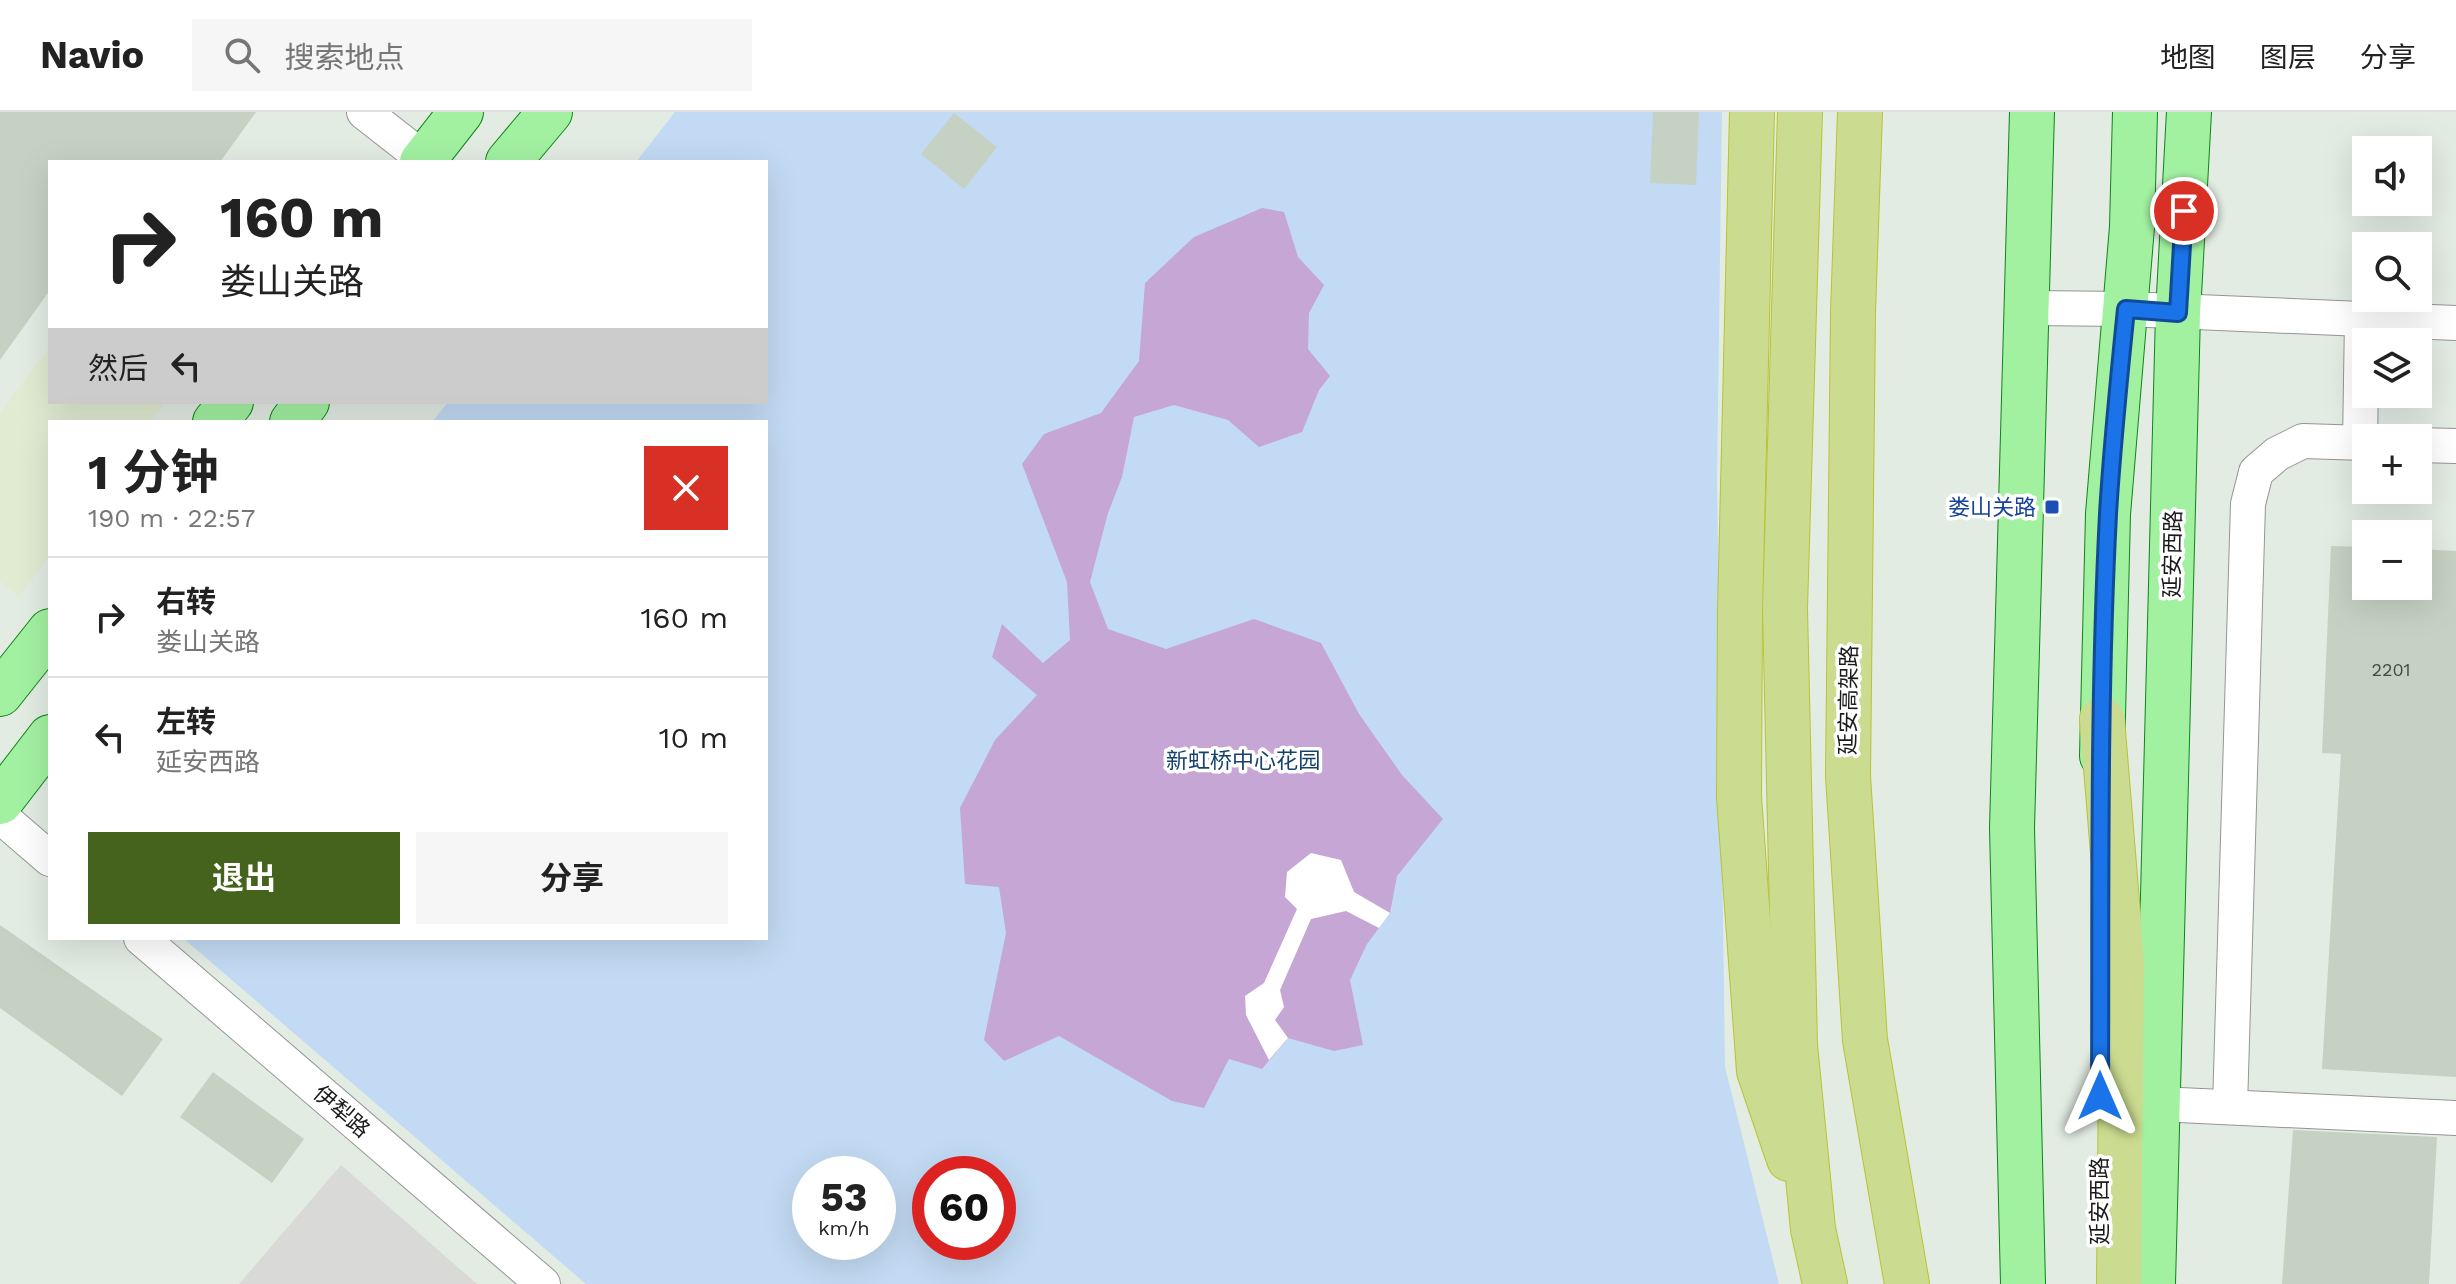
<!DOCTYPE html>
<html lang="zh">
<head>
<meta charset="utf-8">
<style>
  :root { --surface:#fff; --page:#f6f6f6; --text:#222; --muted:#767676; --line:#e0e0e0; --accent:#45631c }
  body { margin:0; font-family:"Work Sans","Noto Sans SC",sans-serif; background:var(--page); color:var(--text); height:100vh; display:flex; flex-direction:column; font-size:30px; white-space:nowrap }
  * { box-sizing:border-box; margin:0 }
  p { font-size:26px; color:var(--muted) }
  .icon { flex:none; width:44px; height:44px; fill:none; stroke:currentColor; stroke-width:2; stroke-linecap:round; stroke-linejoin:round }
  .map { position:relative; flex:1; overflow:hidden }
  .details { position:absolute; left:48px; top:308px; width:720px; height:520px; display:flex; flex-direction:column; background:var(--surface); border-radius:0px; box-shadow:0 8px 32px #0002 }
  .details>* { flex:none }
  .banner { position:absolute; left:48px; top:48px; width:720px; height:244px; border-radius:0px; box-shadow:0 8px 32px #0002; background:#fff; color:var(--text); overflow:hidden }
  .tools { position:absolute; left:2352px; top:24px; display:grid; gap:16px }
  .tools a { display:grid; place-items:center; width:80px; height:80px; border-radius:0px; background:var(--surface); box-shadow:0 8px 32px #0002; font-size:40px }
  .speed { position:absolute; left:792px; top:1044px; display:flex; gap:16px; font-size:40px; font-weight:700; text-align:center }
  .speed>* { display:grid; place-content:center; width:104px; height:104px; border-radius:50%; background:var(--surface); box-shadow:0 8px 32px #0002; line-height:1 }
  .speed small { font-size:20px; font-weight:400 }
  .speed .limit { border:12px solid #d22; background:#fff; color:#111 }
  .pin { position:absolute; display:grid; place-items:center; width:68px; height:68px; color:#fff; margin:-34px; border:4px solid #fff; border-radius:50%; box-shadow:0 2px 8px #0007 }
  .me { position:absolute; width:88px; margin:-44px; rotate:0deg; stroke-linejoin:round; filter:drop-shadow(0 0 6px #0008) }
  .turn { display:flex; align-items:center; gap:28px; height:168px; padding:0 40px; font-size:36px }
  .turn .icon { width:104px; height:104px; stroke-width:2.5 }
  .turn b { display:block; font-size:56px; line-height:68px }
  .then { display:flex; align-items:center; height:76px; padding:0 40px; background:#0003; gap:16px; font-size:30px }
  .round { display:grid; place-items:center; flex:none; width:84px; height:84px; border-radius:0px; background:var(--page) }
  .head { display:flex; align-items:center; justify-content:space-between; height:136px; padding:0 40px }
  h1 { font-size:48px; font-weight:700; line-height:60px }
  .primary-button { display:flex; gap:16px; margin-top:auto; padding:16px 40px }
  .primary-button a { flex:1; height:92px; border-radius:0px; background:var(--accent); color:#fff; font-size:32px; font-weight:700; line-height:92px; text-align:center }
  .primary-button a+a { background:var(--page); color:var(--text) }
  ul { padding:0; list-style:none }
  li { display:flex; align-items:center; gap:24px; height:120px; padding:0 40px; border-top:2px solid var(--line) }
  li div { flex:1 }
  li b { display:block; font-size:30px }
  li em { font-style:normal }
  header { display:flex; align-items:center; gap:48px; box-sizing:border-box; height:112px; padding:0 40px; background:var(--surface); border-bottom:2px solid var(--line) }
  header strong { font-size:38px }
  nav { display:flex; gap:44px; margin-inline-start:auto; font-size:28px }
  .search { width:560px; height:72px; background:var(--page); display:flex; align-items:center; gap:20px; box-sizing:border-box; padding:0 28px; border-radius:0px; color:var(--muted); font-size:30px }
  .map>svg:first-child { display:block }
  .residential { fill:#d9d9d8 }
  .commercial { fill:#e0ebd2 }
  .park { fill:#c2daf3; fill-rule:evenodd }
  .water { fill:#c5a6d5 }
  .pier { fill:#fff }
  .building { fill:#c5d2c3 }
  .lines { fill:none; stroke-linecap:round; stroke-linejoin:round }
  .minor-casing { stroke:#959595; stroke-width:36 }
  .major-casing { stroke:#0f8419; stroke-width:46 }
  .highway-casing { stroke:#b9c335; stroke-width:46 }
  .minor { stroke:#fff; stroke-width:34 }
  .major { stroke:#a2f1a1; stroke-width:44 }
  .highway { stroke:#cbdc90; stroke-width:44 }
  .route-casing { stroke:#114b97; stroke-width:20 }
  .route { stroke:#1a73e8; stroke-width:14 }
  .transit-dot { fill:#1a4fb4; stroke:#fff; stroke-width:3 }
  .labels { text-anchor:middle; stroke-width:7; stroke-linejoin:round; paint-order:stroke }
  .number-label { font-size:18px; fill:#464945 }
  .transit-label { font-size:22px; fill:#164399; stroke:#fff; text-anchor:end }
  .street-label { font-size:22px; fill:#1b1b1b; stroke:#fff }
  .park-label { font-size:22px; fill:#16416d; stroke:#fff }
</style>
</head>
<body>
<header>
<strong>Navio</strong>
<div class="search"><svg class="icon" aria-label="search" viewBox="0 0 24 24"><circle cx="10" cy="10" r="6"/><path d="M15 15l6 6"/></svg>搜索地点</div>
<nav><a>地图</a><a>图层</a><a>分享</a></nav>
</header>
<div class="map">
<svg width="2456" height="1172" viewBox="0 0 2456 1172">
  <rect width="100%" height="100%" fill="#e2ece3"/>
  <path class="residential" d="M341 1053 477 1172H239Z"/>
  <path class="commercial" d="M50 235V290H165L150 310H50V443L19 484 0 469V301Z"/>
  <path class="park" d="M675 0H1722L1717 364 1725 955 1779 1172H586L183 826H766V310H432L448 290H766V50H636ZM810 1062H878V1130H810ZM930 1062H998V1130H930Z"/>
  <path class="water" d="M1262 96 1284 100 1298 145 1324 173 1309 201 1308 237 1330 264 1319 278 1302 320 1259 335 1228 308 1174 293 1134 305 1122 365 1108 401 1090 470 1108 517 1166 537 1254 507 1321 531 1359 602 1402 663 1443 707 1397 764 1390 801 1367 832 1350 868 1363 933 1334 939 1288 926 1262 957 1229 947 1204 996 1172 989 1059 924 1004 949 984 928 1006 821 999 775 965 772 960 696 995 628 1037 583 992 545 1002 512 1043 551 1070 528 1067 470 1022 352 1044 322 1101 301 1139 249 1145 171 1194 125Z"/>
  <path class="pier" d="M1311 741 1341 748 1354 780 1390 801 1379 816 1346 799 1311 807 1280 878 1284 895 1275 908 1288 926 1269 948 1246 903 1245 884 1264 871 1297 797 1285 785 1287 760Z"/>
  <g class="building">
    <path d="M0 0H256L220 50H50V178L0 248Z"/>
    <path d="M1653 0H1699L1696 73 1650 71Z"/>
    <path d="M954 1 997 35 964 77 921 42Z"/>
    <path d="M2331 434 2366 435V474H2418V437L2456 439V965L2322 957 2341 642 2322 641Z"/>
    <path d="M0 813 163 927 122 984 0 896Z"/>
    <path d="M213 960 304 1027 272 1071 180 1005Z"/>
    <path d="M2293 1018 2437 1025 2429 1172H2282Z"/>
  </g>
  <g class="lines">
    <defs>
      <g id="minor">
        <path d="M364 0 424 47"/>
        <path d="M2026 196 2126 197 2456 211"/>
        <path d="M2360 331 2362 207"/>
        <path d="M2418 333 2456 334"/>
        <path d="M0 704 50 747"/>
        <path d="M141 826 543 1172"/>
        <path d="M2158 992 2456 1006"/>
        <path d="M2230 995 2248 392 2256 360 2277 342 2303 329 2366 331"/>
      </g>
      <g id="major">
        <path d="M422 50 461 0"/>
        <path d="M508 50 550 0"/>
        <path d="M215 310 231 290"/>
        <path d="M292 310 307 290"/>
        <path d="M0 582 50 519"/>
        <path d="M2102 644 2108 402 2132 115 2135 0"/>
        <path d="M0 690 50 625"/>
        <path d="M2023 1172 2012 716 2032 0"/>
        <path d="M2153 1172 2178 201 2189 0"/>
      </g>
      <g id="highway">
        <path d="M1752 0 1740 499 1739 685 1759 959 1789 1047"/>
        <path d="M1800 0 1785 496 1795 933 1813 1117 1825 1172"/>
        <path d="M1860 0 1853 200 1848 664 1865 928 1907 1172"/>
        <path d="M2102 607 2122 851 2119 1172"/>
      </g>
    </defs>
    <use href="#minor" class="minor-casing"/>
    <use href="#major" class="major-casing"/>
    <use href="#highway" class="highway-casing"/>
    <use href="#minor" class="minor"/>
    <use href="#major" class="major"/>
    <use href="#highway" class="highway"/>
  </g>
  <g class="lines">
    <defs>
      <path id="route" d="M2100 984C2101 790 2098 596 2108 402 2112 334 2119 266 2126 197L2178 201 2184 99"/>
    </defs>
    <use href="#route" class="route-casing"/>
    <use href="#route" class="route"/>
  </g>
  <rect class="transit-dot" x="2044" y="387" width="16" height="16" rx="4"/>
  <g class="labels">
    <g class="number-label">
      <text x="2391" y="564">2201</text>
    </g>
    <g class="transit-label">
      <text x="2036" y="403">娄山关路</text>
    </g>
    <g class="street-label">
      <text transform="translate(2172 442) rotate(-89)" y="8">延安西路</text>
      <text transform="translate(1848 588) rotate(-89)" y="8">延安高架路</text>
      <text transform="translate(342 999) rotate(41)" y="8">伊犁路</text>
      <text transform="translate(2099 1089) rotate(-90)" y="8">延安西路</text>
    </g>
    <g class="park-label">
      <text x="1243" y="656">新虹桥中心花园</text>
    </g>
  </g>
</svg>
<div class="tools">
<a><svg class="icon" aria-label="sound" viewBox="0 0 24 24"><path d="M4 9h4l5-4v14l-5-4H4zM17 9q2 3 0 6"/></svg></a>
<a><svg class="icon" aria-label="search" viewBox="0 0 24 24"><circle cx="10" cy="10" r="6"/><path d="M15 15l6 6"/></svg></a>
<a><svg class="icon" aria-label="layers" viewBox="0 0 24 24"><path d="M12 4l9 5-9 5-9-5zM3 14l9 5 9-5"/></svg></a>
<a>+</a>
<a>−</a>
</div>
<div class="speed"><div>53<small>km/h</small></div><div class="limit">60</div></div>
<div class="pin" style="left:2184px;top:99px;background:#d93025"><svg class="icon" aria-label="arrive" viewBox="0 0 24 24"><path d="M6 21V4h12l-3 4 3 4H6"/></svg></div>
<svg class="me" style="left:2100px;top:984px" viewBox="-20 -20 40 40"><path d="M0-17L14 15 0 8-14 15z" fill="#1a73e8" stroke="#fff" stroke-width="4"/></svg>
<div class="banner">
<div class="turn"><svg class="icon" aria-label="right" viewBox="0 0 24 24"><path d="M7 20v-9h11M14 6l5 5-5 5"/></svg><div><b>160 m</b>娄山关路</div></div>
<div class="then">然后<svg class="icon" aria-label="left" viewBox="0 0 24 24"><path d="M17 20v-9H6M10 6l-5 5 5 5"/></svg></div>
</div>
<section class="details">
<div class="head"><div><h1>1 分钟</h1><p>190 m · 22:57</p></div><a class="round" style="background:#d93025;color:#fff"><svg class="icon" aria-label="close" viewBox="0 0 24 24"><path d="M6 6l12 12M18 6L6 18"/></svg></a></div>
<ul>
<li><svg class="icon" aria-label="right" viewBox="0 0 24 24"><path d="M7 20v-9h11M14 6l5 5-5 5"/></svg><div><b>右转</b><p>娄山关路</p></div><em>160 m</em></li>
<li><svg class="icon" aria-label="left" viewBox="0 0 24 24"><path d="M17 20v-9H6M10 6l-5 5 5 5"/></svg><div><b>左转</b><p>延安西路</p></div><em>10 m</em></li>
</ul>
<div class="primary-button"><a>退出</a><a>分享</a></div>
</section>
</div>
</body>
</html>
